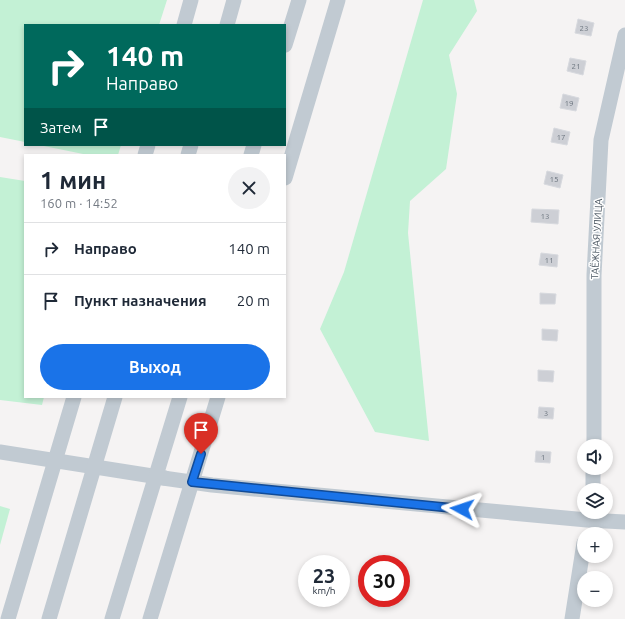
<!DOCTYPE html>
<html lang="ru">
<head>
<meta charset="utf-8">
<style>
  :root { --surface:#fff; --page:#f2f2f3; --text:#1f2937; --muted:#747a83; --line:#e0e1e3; --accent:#1a73e8 }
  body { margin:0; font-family:Ubuntu,sans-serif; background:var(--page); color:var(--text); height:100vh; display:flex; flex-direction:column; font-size:15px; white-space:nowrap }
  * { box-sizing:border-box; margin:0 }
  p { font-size:13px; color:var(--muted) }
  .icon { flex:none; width:22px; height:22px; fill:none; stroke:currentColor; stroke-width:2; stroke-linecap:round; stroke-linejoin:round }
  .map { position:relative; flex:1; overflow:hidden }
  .sheet { position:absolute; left:24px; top:154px; width:262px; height:244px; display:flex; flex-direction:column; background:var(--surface); border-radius:0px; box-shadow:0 2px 6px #0003 }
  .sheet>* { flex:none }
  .hud { position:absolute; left:24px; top:24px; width:262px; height:122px; border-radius:0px; box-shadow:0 2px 6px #0003; background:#00695c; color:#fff; overflow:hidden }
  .controls { position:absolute; left:577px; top:439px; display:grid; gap:8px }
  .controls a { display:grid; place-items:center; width:36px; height:36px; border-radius:50%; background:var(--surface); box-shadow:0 2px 6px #0003; font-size:20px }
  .speed { position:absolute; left:298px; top:555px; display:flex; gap:8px; font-size:20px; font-weight:700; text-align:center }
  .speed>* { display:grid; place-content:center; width:52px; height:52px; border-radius:50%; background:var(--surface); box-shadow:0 2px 6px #0003; line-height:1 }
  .speed small { font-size:10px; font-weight:400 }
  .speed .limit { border:6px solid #d22; background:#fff; color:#111 }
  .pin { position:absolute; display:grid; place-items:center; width:34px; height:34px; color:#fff; margin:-41px -17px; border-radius:50% 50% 50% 0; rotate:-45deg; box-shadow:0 0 4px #0007 }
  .pin .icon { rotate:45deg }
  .me { position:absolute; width:44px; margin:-22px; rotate:275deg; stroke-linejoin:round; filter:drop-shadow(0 0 3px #0008) }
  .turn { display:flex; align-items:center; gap:14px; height:84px; padding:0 16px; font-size:18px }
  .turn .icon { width:52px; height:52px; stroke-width:2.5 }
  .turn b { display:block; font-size:28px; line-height:34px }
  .then { display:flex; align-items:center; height:38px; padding:0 16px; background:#0003; gap:8px; font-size:15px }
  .round { display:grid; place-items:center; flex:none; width:42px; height:42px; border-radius:21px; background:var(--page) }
  .summary { display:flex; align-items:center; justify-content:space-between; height:68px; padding:0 16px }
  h1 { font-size:24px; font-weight:600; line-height:30px }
  .primary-button { display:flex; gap:8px; margin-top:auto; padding:8px 16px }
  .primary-button a { flex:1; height:46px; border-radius:24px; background:var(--accent); color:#fff; font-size:16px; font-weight:600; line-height:46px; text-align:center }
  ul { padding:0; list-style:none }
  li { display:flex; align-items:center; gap:12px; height:52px; padding:0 16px; border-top:1px solid var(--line) }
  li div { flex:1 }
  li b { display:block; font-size:15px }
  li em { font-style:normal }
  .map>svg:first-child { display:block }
  .green { fill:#c3f1d5 }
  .building { fill:#cdcfd5; stroke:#d7d9de }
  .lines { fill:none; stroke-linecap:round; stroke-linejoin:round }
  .minor { stroke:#c1cad2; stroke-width:15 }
  .route-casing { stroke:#114b97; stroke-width:10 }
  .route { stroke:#1a73e8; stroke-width:7 }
  .labels { text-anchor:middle; stroke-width:3; stroke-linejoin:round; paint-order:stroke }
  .number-label { font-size:8px; fill:#6b747e }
  .street-label { font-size:10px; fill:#4a5661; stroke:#fff }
</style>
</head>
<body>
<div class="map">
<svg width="625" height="619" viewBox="0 0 625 619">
  <rect width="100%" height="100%" fill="#f5f3f3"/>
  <g class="green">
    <path d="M0 0H167L159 25H25V142L0 137Z"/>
    <path d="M423 0H474L477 11 449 55 457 94 446 169 410 201 408 233 429 441 375 432 320 329 344 272Z"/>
    <path d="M39 145H121L118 155H88Z"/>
    <path d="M0 177 25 181V397H44L42 405 0 400Z"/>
    <path d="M0 506 10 509 0 545Z"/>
  </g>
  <g class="building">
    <path d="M578 19 594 23 591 36 575 33Z"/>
    <path d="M570 58 586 61 583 75 567 71Z"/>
    <path d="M563 94 579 98 576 111 560 108Z"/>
    <path d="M554 128 570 132 567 145 551 142Z"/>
    <path d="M547 171 563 175 560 188 544 184Z"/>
    <path d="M532 209 559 210 558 224 531 222Z"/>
    <path d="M541 253 558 255 557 267 539 265Z"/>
    <path d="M540 293 556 294 555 304H540Z"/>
    <path d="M542 329 558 330 557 341 542 340Z"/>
    <path d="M538 370 554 371 553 382 538 381Z"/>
    <path d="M539 407 554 408 553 419 538 418Z"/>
    <path d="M536 451 551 452 550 463 535 462Z"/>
  </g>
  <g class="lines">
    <g class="minor">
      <path d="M184 25 191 0"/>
      <path d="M227 25 234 0"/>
      <path d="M285 45 299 0"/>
      <path d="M145 155 148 145"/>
      <path d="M188 155 191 145"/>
      <path d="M251 155 254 145"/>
      <path d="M285 178 338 0"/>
      <path d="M594 446V275L601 140 625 35"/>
      <path d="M0 452 165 478"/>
      <path d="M156 477 212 485 587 520 625 522"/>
      <path d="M593 490V468"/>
      <path d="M8 619 74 397"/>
      <path d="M49 619 115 397"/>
      <path d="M112 619 180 397"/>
      <path d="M150 619 218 397"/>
      <path d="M572 619 584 543"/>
    </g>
  </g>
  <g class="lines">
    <defs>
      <path id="route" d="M201 454 192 482 462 509"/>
    </defs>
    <use href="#route" class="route-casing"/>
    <use href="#route" class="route"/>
  </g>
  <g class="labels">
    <g class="number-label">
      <text x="584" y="31">23</text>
      <text x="576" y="69">21</text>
      <text x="569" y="106">19</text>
      <text x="561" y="140">17</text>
      <text x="554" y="182">15</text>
      <text x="545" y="219">13</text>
      <text x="549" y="263">11</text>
      <text x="546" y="416">3</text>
      <text x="543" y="460">1</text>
    </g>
    <g class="street-label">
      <text transform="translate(596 239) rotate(-87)" y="4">ТАЁЖНАЯ УЛИЦА</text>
    </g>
  </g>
</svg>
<div class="controls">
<a><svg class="icon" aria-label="sound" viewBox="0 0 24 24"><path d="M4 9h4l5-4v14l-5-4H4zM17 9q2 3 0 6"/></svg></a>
<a><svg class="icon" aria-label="layers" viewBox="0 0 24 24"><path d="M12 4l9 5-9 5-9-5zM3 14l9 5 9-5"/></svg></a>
<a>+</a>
<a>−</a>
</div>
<div class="speed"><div>23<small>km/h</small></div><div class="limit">30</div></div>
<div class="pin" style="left:201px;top:454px;background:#d93025"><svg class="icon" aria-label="arrive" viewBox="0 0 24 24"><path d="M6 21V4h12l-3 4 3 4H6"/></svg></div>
<svg class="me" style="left:462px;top:509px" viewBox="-20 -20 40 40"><path d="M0-17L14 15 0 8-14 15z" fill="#1a73e8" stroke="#fff" stroke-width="4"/></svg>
<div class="hud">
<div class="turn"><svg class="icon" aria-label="right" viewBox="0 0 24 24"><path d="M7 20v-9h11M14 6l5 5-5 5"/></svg><div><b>140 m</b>Направо</div></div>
<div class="then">Затем<svg class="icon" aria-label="arrive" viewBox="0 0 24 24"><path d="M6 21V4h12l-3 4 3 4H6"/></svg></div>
</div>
<section class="sheet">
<div class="summary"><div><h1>1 мин</h1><p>160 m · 14:52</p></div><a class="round"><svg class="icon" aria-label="close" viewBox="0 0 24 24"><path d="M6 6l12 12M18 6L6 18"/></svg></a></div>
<ul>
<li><svg class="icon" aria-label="right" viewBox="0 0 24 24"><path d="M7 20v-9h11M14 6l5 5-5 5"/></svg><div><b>Направо</b></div><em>140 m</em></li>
<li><svg class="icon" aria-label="arrive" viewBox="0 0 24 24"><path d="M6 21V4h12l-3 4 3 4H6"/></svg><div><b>Пункт назначения</b></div><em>20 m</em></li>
</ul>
<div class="primary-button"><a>Выход</a></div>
</section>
</div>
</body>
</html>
